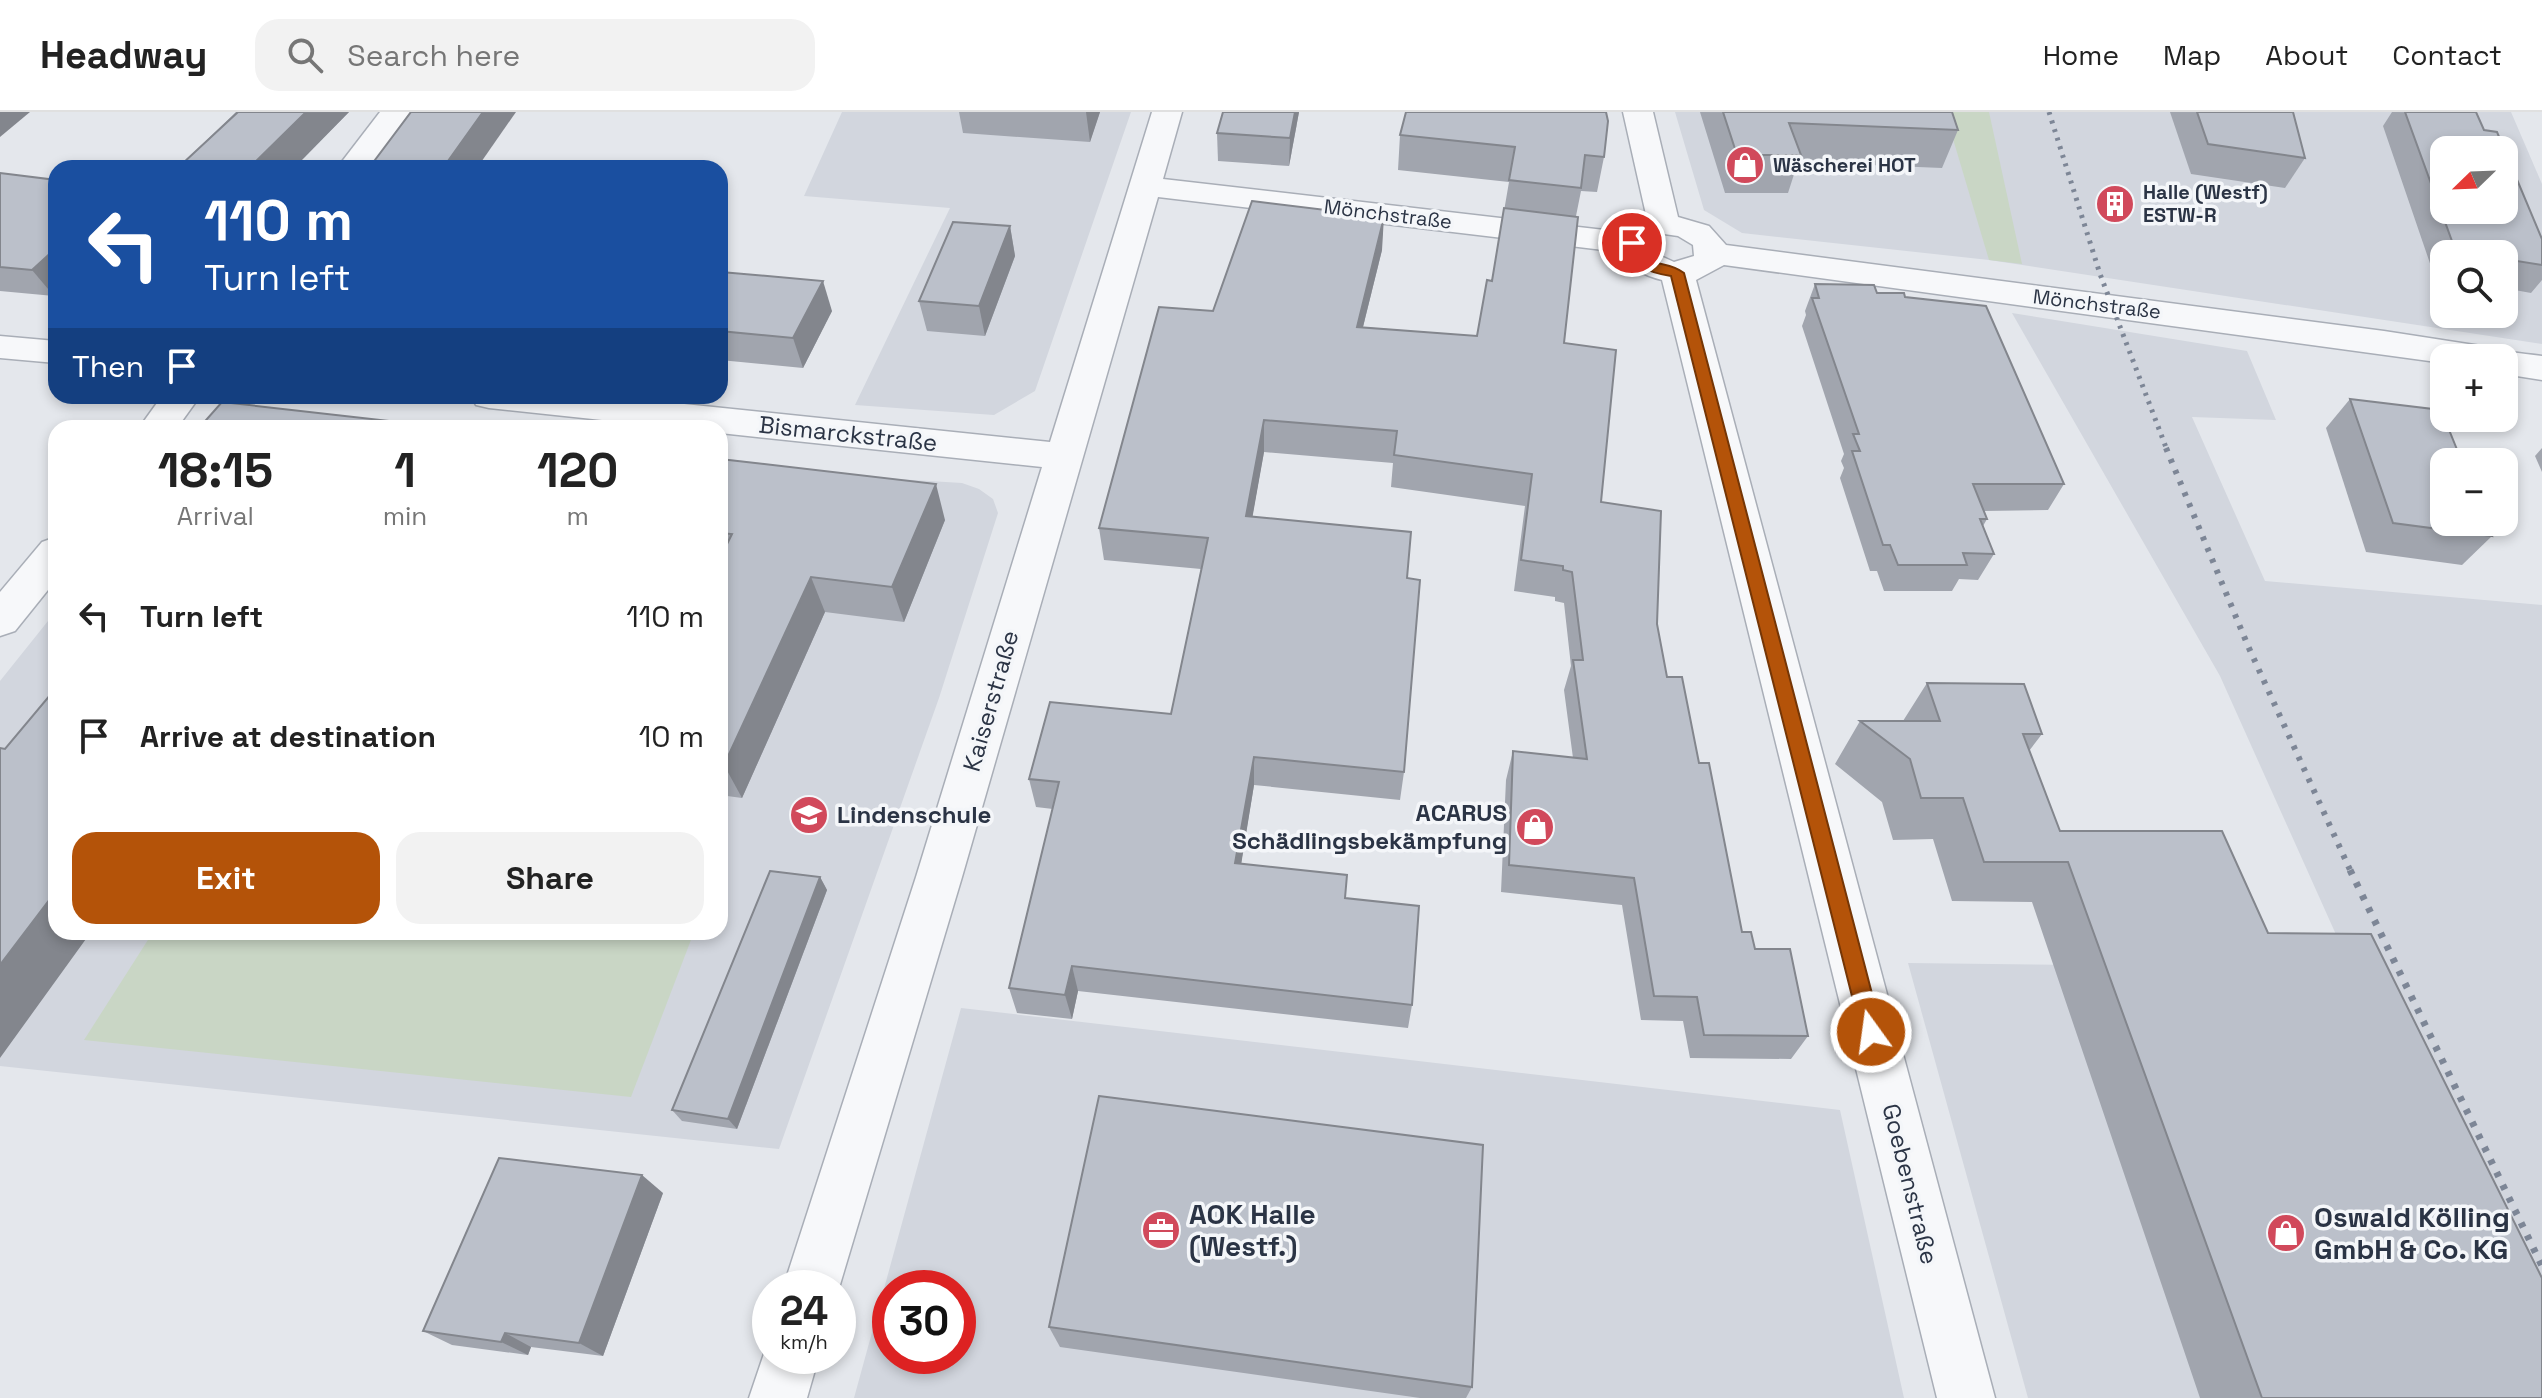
<!DOCTYPE html>
<html lang="en">
<head>
<meta charset="utf-8">
<style>
  :root { --surface:#fff; --page:#f2f2f2; --text:#222; --muted:#767676; --line:#e0e0e0; --accent:#b45309 }
  body { margin:0; font-family:"Space Grotesk",sans-serif; background:var(--page); color:var(--text); height:100vh; display:flex; flex-direction:column; font-size:30px; white-space:nowrap }
  * { box-sizing:border-box; margin:0 }
  p { font-size:26px; color:var(--muted) }
  .icon { flex:none; width:44px; height:44px; fill:none; stroke:currentColor; stroke-width:2; stroke-linecap:round; stroke-linejoin:round }
  .map { position:relative; flex:1; overflow:hidden }
  .panel { position:absolute; left:48px; top:308px; width:680px; height:520px; display:flex; flex-direction:column; background:var(--surface); border-radius:24px; box-shadow:0 4px 12px #0003 }
  .panel>* { flex:none }
  .top-card { position:absolute; left:48px; top:48px; width:680px; height:244px; border-radius:24px; box-shadow:0 4px 12px #0003; background:#1a4fa0; color:#fff; overflow:hidden }
  .needle { width:52px; rotate:247deg }
  .tools { position:absolute; left:2430px; top:24px; display:grid; gap:16px }
  .tools a { display:grid; place-items:center; width:88px; height:88px; border-radius:16px; background:var(--surface); box-shadow:0 4px 12px #0003; font-size:40px }
  .speed { position:absolute; left:752px; top:1158px; display:flex; gap:16px; font-size:40px; font-weight:700; text-align:center }
  .speed>* { display:grid; place-content:center; width:104px; height:104px; border-radius:50%; background:var(--surface); box-shadow:0 4px 12px #0003; line-height:1 }
  .speed small { font-size:20px; font-weight:400 }
  .speed .limit { border:12px solid #d22; background:#fff; color:#111 }
  .pin { position:absolute; display:grid; place-items:center; width:68px; height:68px; color:#fff; margin:-34px; border:4px solid #fff; border-radius:50%; box-shadow:0 2px 8px #0007 }
  .me { position:absolute; width:88px; margin:-44px; rotate:346deg; stroke-linejoin:round; filter:drop-shadow(0 0 6px #0008) }
  .turn { display:flex; align-items:center; gap:28px; height:168px; padding:0 24px; font-size:36px }
  .turn .icon { width:104px; height:104px; stroke-width:2.5 }
  .turn b { display:block; font-size:56px; line-height:68px }
  .then { display:flex; align-items:center; height:76px; padding:0 24px; background:#0003; gap:16px; font-size:30px }
  .eta { display:flex; justify-content:space-evenly; align-items:center; height:136px; text-align:center }
  .eta b { font-size:48px; font-weight:800; line-height:56px }
  .cta { display:flex; gap:16px; margin-top:auto; padding:16px 24px }
  .cta a { flex:1; height:92px; border-radius:24px; background:var(--accent); color:#fff; font-size:32px; font-weight:800; line-height:92px; text-align:center }
  .cta a+a { background:var(--page); color:var(--text) }
  ul { padding:0; list-style:none }
  li { display:flex; align-items:center; gap:24px; height:120px; padding:0 24px }
  li div { flex:1 }
  li b { display:block; font-size:30px }
  li em { font-style:normal }
  header { display:flex; align-items:center; gap:48px; box-sizing:border-box; height:112px; padding:0 40px; background:var(--surface); border-bottom:2px solid var(--line) }
  header strong { font-size:38px }
  nav { display:flex; gap:44px; margin-inline-start:auto; font-size:28px }
  .search { width:560px; height:72px; background:var(--page); display:flex; align-items:center; gap:20px; box-sizing:border-box; padding:0 28px; border-radius:24px; color:var(--muted); font-size:30px }
  .map>svg:first-child { display:block }
  .built { fill:#d2d6de; fill-rule:evenodd }
  .green { fill:#c9d6c5 }
  .lines { fill:none; stroke-linecap:round; stroke-linejoin:round }
  .minor-casing { stroke:#a9aeb7; stroke-width:3 }
  .minor { fill:#f7f8fa; fill-rule:evenodd }
  .rail-far2 { stroke:#7d8696; stroke-width:5; stroke-dasharray:3 6; stroke-linecap:butt }
  .rail-far1 { stroke:#7d8696; stroke-width:6; stroke-dasharray:4 8; stroke-linecap:butt }
  .rail { stroke:#7d8696; stroke-width:7; stroke-dasharray:5 9; stroke-linecap:butt }
  .wall { fill:#a1a5ae }
  .shaded-wall { fill:#83868d }
  .building { fill:#bbc0ca; stroke:#83868d; stroke-width:2; fill-rule:evenodd }
  .route { fill:#b45309; stroke:#753606; stroke-width:2 }
  .labels { text-anchor:middle; stroke-width:7; stroke-linejoin:round; paint-order:stroke }
  .far-poi-label { font-size:20px; font-weight:bold; fill:#2b3445; stroke:#f4f6f9; text-anchor:start }
  .far-street-label { font-size:20px; fill:#2b3445; stroke:#f4f6f9 }
  .street-label { font-size:24px; fill:#2b3445; stroke:#f4f6f9 }
  .poi-label { font-size:24px; font-weight:bold; fill:#2b3445; stroke:#f4f6f9; text-anchor:end }
  .near-poi-label { font-size:28px; font-weight:bold; fill:#2b3445; stroke:#f4f6f9; text-anchor:start }
</style>
</head>
<body>
<header>
<strong>Headway</strong>
<div class="search"><svg class="icon" aria-label="search" viewBox="0 0 24 24"><circle cx="10" cy="10" r="6"/><path d="M15 15l6 6"/></svg>Search here</div>
<nav><a>Home</a><a>Map</a><a>About</a><a>Contact</a></nav>
</header>
<div class="map">
<svg width="2542" height="1286" viewBox="0 0 2542 1286">
  <rect width="100%" height="100%" fill="#e4e7ec"/>
  <g class="built">
    <path d="M842 0H1131L1035 279 994 303 855 293 950 96 804 84Z"/>
    <path d="M1675 0H2511L2542 72V232L1989 148 1742 121 1704 98ZM2444 38H2504V98H2444ZM2444 142H2504V202H2444Z"/>
    <path d="M2012 201 2247 239 2276 308 2192 305 2265 469 2542 493V1286H2028L1908 851 2351 856 2220 564Z"/>
    <path d="M720 346 880 366 962 371 979 377 993 387 998 401 939 586 779 1037 0 954V569L56 499V820H720Z"/>
    <path d="M961 896 1840 998 1904 1286H854ZM890 1176H958V1244H890Z"/>
  </g>
  <g class="green">
    <path d="M1945 0H1989L2022 152 1989 148Z"/>
    <path d="M153 820H694L631 985 84 928Z"/>
  </g>
  <g class="lines">
    <defs>
      <g id="minor">
        <path d="M380 0H410L369 56H337Z"/>
        <path d="M1152 0H1182L1163 67 1622 120 1632 111 1647 107 1623 0H1653L1678 105 1709 114 1726 133 2384 219 2481 234C2500 240 2520 241 2542 244V268L2504 262V246H2444V251L1724 153 1696 168 1995 1286H1937L1662 168C1642 163 1631 156 1620 140L1158 85 962 765 839 1176H783L916 765 1042 355 720 321V316H677L489 296 476 293 471 284H607L1050 330ZM1664 122 1678 124 1693 133 1694 144 1674 150 1654 141 1650 129Z"/>
        <path d="M0 224 56 229V251L0 246Z"/>
        <path d="M162 284H200L177 316H139Z"/>
        <path d="M56 425V468L15 519 0 524V480L42 430Z"/>
        <path d="M770 1224V1244H819L807 1286H749Z"/>
      </g>
    </defs>
    <use href="#minor" class="minor-casing"/>
    <use href="#minor" class="minor"/>
    <path class="rail-far2" d="M2049 0 2100 162 2167 338"/>
    <path class="rail-far1" d="M2166 336 2248 534 2351 760"/>
    <path class="rail" d="M2350 758 2542 1154"/>
  </g>
  <g class="wall">
    <path d="M236 0H349L294 56H185L182 52Z"/>
    <path d="M959 0H1100L1090 30 963 21Z"/>
    <path d="M1299 0 1289 54 1218 49 1217 21Z"/>
    <path d="M1700 0H1952L1958 18 1942 56 1798 50 1788 81H1725Z"/>
    <path d="M2170 0H2293L2305 46 2285 76 2191 62Z"/>
    <path d="M2392 0H2476L2484 18 2542 127V168L2531 181 2504 176V142H2444V167L2435 166 2383 14Z"/>
    <path d="M1400 23 1604 45 1597 80 1581 79 1576 104 1564 231 1601 390 1657 512 1667 565 1699 651 1742 820 1755 837 1808 924 1791 947 1690 946 1683 909 1641 908 1622 793 1501 780 1506 668 1513 639 1573 646 1564 578 1571 554 1564 491 1555 489V485L1514 479 1525 394 1391 375 1393 351 1264 340 1252 405 1407 466 1404 660 1400 688 1254 673 1241 751 1345 786 1412 893 1408 916 1078 879 1072 907 1017 901 1009 876 1053 697 1036 695 1029 667 1171 602 1201 457 1104 448 1099 416 1213 199 1382 138 1363 215 1477 224 1492 169 1509 70 1398 58Z"/>
    <path d="M0 61 54 184 0 179Z"/>
    <path d="M1010 114 1015 144 985 224 927 219 919 189Z"/>
    <path d="M720 162 832 199 803 256 720 248Z"/>
    <path d="M1815 172 1905 185 2064 372 2048 398 1983 399 1987 407 1983 414 1994 442 1978 468 1959 467 1952 479H1884L1877 459H1870L1840 366 1844 356 1841 349 1844 342 1802 214 1806 203 1805 199Z"/>
    <path d="M2350 287 2492 424 2462 453 2366 440 2326 316Z"/>
    <path d="M2542 336V360L2535 344Z"/>
    <path d="M720 347 945 408 904 510 825 500 742 686 720 683Z"/>
    <path d="M1927 571 2042 622 2029 639 2060 719 2268 821 2542 1286H2200L2032 790 1952 789 1933 727 1893 728 1882 690 1835 652 1860 609H1903Z"/>
    <path d="M820 765 827 778 737 1017 682 1009 672 998Z"/>
    <path d="M663 1081 603 1244 531 1235 528 1243 452 1233 423 1219Z"/>
    <path d="M1049 1215 1472 1275 1466 1286H1420L1060 1235Z"/>
  </g>
  <g class="shaded-wall">
    <path d="M0 0H30L0 25Z"/>
    <path d="M306 0H349L294 56H249Z"/>
    <path d="M483 0H516L477 56H443Z"/>
    <path d="M1086 0H1100L1090 30Z"/>
    <path d="M1295 0H1299L1289 54 1290 26Z"/>
    <path d="M1384 105 1382 138 1355 247 1357 215Z"/>
    <path d="M1010 114 1015 144 985 224 979 194Z"/>
    <path d="M56 136V183L54 184 32 158Z"/>
    <path d="M823 169 832 199 803 256 793 226Z"/>
    <path d="M1264 308V340L1247 436 1246 404Z"/>
    <path d="M936 372 945 408 904 510 892 475Z"/>
    <path d="M811 465 825 500 742 686 724 653Z"/>
    <path d="M1254 645V673L1237 778 1235 751Z"/>
    <path d="M820 765 827 778 737 1017 728 1007Z"/>
    <path d="M56 779V820H91L0 946V853Z"/>
    <path d="M1072 854 1078 879 1072 907 1065 883Z"/>
    <path d="M642 1063 663 1081 603 1244 579 1231Z"/>
    <path d="M505 1221 531 1235 528 1243 501 1230Z"/>
  </g>
  <g class="building">
    <path d="M238 0H306L249 56H216L182 52Z"/>
    <path d="M411 0H483L443 56H369Z"/>
    <path d="M1223 0H1295L1290 26 1217 21Z"/>
    <path d="M1406 0H1606L1608 9 1604 45 1585 43 1581 76 1509 68 1515 35 1400 23Z"/>
    <path d="M1723 0H1952L1958 18 1789 11 1801 43H1737Z"/>
    <path d="M2197 0H2293L2305 46 2208 32Z"/>
    <path d="M2405 0H2476L2484 18 2497 20 2542 127V153L2504 147V142H2468L2456 140ZM2444 38H2504V98H2444Z"/>
    <path d="M0 61 56 68V136L32 158 0 155Z"/>
    <path d="M1252 89 1384 105 1357 215 1477 224 1487 168 1492 169 1504 96 1578 105 1564 231 1616 238 1601 390 1661 399 1657 512 1667 565H1682L1699 651H1709L1742 820H1751L1755 837H1790L1808 924 1704 923 1697 885 1654 884 1634 766 1509 753 1513 639 1587 647 1573 548H1583L1572 460 1563 458V454L1521 448 1532 362 1394 343 1397 319 1264 308 1246 404 1411 420 1407 466 1420 468 1404 660 1254 645 1235 751 1347 763 1345 786 1419 794 1412 893 1072 854 1065 883 1009 876 1059 670 1029 667 1050 590 1171 602 1208 426 1099 416 1159 195 1213 199Z"/>
    <path d="M953 110 1010 114 979 194 919 189Z"/>
    <path d="M721 160 823 169 793 226 720 219V162Z"/>
    <path d="M1815 172 1874 173 1877 181H1904L1905 185 1986 194 2064 372H1973L1987 407H1980L1994 442 1963 441 1967 453H1898L1890 433H1883L1852 339H1860L1853 322H1859L1812 186H1819Z"/>
    <path d="M2350 287 2441 298 2462 350H2444V410H2486L2492 424 2393 411Z"/>
    <path d="M222 290 451 316H199Z"/>
    <path d="M720 347 936 372 892 475 811 465 724 653H720V446L732 422 720 421Z"/>
    <path d="M1927 571 2024 572 2042 622H2023L2060 719H2222L2268 821 2371 822 2542 1166V1286H2262L2068 750H1984L1963 686H1921L1910 647 1860 609H1940Z"/>
    <path d="M56 576V779L0 853V636L5 637Z"/>
    <path d="M770 759 820 765 728 1007 672 998Z"/>
    <path d="M1099 984 1483 1033 1472 1275 1049 1215Z"/>
    <path d="M499 1046 642 1063 579 1231 505 1221 501 1230 423 1219Z"/>
  </g>
  <path class="route" d="M1632 126 1637 128C1652 162 1663 145 1684 161L1882 920 1879 927 1871 929 1864 927 1861 920 1671 164C1650 161 1630 154 1625 131Z"/>
  <defs>
    <symbol id="shop-disc" viewBox="-11 -11 22 22"><circle r="9.5" fill="#d1495b" stroke="#f4f6f9"/><path d="M-5-2.5h2.3a2.7 3.5 0 0 1 5.4 0H5L5.5 6h-11ZM-1.5-2.5h3a1.5 2.3 0 0 0-3 0Z" fill="#fff"/></symbol>
    <symbol id="building-disc" viewBox="-11 -11 22 22"><circle r="9.5" fill="#d1495b" stroke="#f4f6f9"/><path d="M-4-6H4V6H1V3H-1V6H-4ZM-2.5-4.3h1.7v1.8h-1.7ZM.8-4.3h1.7v1.8H.8ZM-2.5-1h1.7V.8h-1.7ZM.8-1h1.7V.8H.8Z" fill="#fff"/></symbol>
    <symbol id="school-disc" viewBox="-11 -11 22 22"><circle r="9.5" fill="#d1495b" stroke="#f4f6f9"/><path d="M0-5L7-2L0 1L-7-2ZM-4 1L0 2.5L4 1V4Q0 6-4 4Z" fill="#fff"/></symbol>
    <symbol id="office-disc" viewBox="-11 -11 22 22"><circle r="9.5" fill="#d1495b" stroke="#f4f6f9"/><path d="M-6-3h4V-5.5h4V-3h4V5H-6ZM-1-4.5V-3h2v-1.5ZM-6 0V1H6V0Z" fill="#fff"/></symbol>
  </defs>
  <g fill-rule="evenodd">
    <use href="#shop-disc" x="1723" y="31" width="44" height="44"/>
    <use href="#building-disc" x="2093" y="70" width="44" height="44"/>
    <use href="#school-disc" x="787" y="681" width="44" height="44"/>
    <use href="#shop-disc" x="1513" y="693" width="44" height="44"/>
    <use href="#office-disc" x="1139" y="1096" width="44" height="44"/>
    <use href="#shop-disc" x="2264" y="1099" width="44" height="44"/>
  </g>
  <g class="labels">
    <g class="far-poi-label">
      <text x="1773" y="60">Wäscherei HOT</text>
      <text x="2143" y="87">Halle (Westf)<tspan x="2143" dy="23">ESTW-R</tspan></text>
    </g>
    <g class="far-street-label">
      <text transform="translate(1388 102) rotate(7)" y="7">Mönchstraße</text>
      <text transform="translate(2097 192) rotate(7)" y="7">Mönchstraße</text>
    </g>
    <g class="street-label">
      <text transform="translate(848 322) rotate(6)" y="8">Bismarckstraße</text>
      <text transform="translate(991 589) rotate(-74)" y="8">Kaiserstraße</text>
      <text transform="translate(1910 1072) rotate(76)" y="8">Goebenstraße</text>
    </g>
    <g class="poi-label">
      <text x="1507" y="709">ACARUS<tspan x="1507" dy="28">Schädlingsbekämpfung</tspan></text>
      <text x="837" y="711" text-anchor="start">Lindenschule</text>
    </g>
    <g class="near-poi-label">
      <text x="1189" y="1112">AOK Halle<tspan x="1189" dy="32">(Westf.)</tspan></text>
      <text x="2314" y="1115">Oswald Kölling<tspan x="2314" dy="32">GmbH &amp; Co. KG</tspan></text>
    </g>
  </g>
</svg>
<div class="tools">
<a><svg class="needle" viewBox="-14 -14 28 28"><path d="M0-13l5 13h-10z" fill="#e53935"/><path d="M0 13l5-13h-10z" fill="#767676"/></svg></a>
<a><svg class="icon" aria-label="search" viewBox="0 0 24 24"><circle cx="10" cy="10" r="6"/><path d="M15 15l6 6"/></svg></a>
<a>+</a>
<a>−</a>
</div>
<div class="speed"><div>24<small>km/h</small></div><div class="limit">30</div></div>
<div class="pin" style="left:1632px;top:131px;background:#d93025"><svg class="icon" aria-label="arrive" viewBox="0 0 24 24"><path d="M6 21V4h12l-3 4 3 4H6"/></svg></div>
<svg class="me" style="left:1871px;top:920px" viewBox="-20 -20 40 40"><circle r="17" fill="#b45309" stroke="#fff" stroke-width="3"/><path d="M0-11L8 9 0 5-8 9z" fill="#fff"/></svg>
<div class="top-card">
<div class="turn"><svg class="icon" aria-label="left" viewBox="0 0 24 24"><path d="M17 20v-9H6M10 6l-5 5 5 5"/></svg><div><b>110 m</b>Turn left</div></div>
<div class="then">Then<svg class="icon" aria-label="arrive" viewBox="0 0 24 24"><path d="M6 21V4h12l-3 4 3 4H6"/></svg></div>
</div>
<section class="panel">
<div class="eta">
<div><b>18:15</b><p>Arrival</p></div>
<div><b>1</b><p>min</p></div>
<div><b>120</b><p>m</p></div>
</div>
<ul>
<li><svg class="icon" aria-label="left" viewBox="0 0 24 24"><path d="M17 20v-9H6M10 6l-5 5 5 5"/></svg><div><b>Turn left</b></div><em>110 m</em></li>
<li><svg class="icon" aria-label="arrive" viewBox="0 0 24 24"><path d="M6 21V4h12l-3 4 3 4H6"/></svg><div><b>Arrive at destination</b></div><em>10 m</em></li>
</ul>
<div class="cta"><a>Exit</a><a>Share</a></div>
</section>
</div>
</body>
</html>
